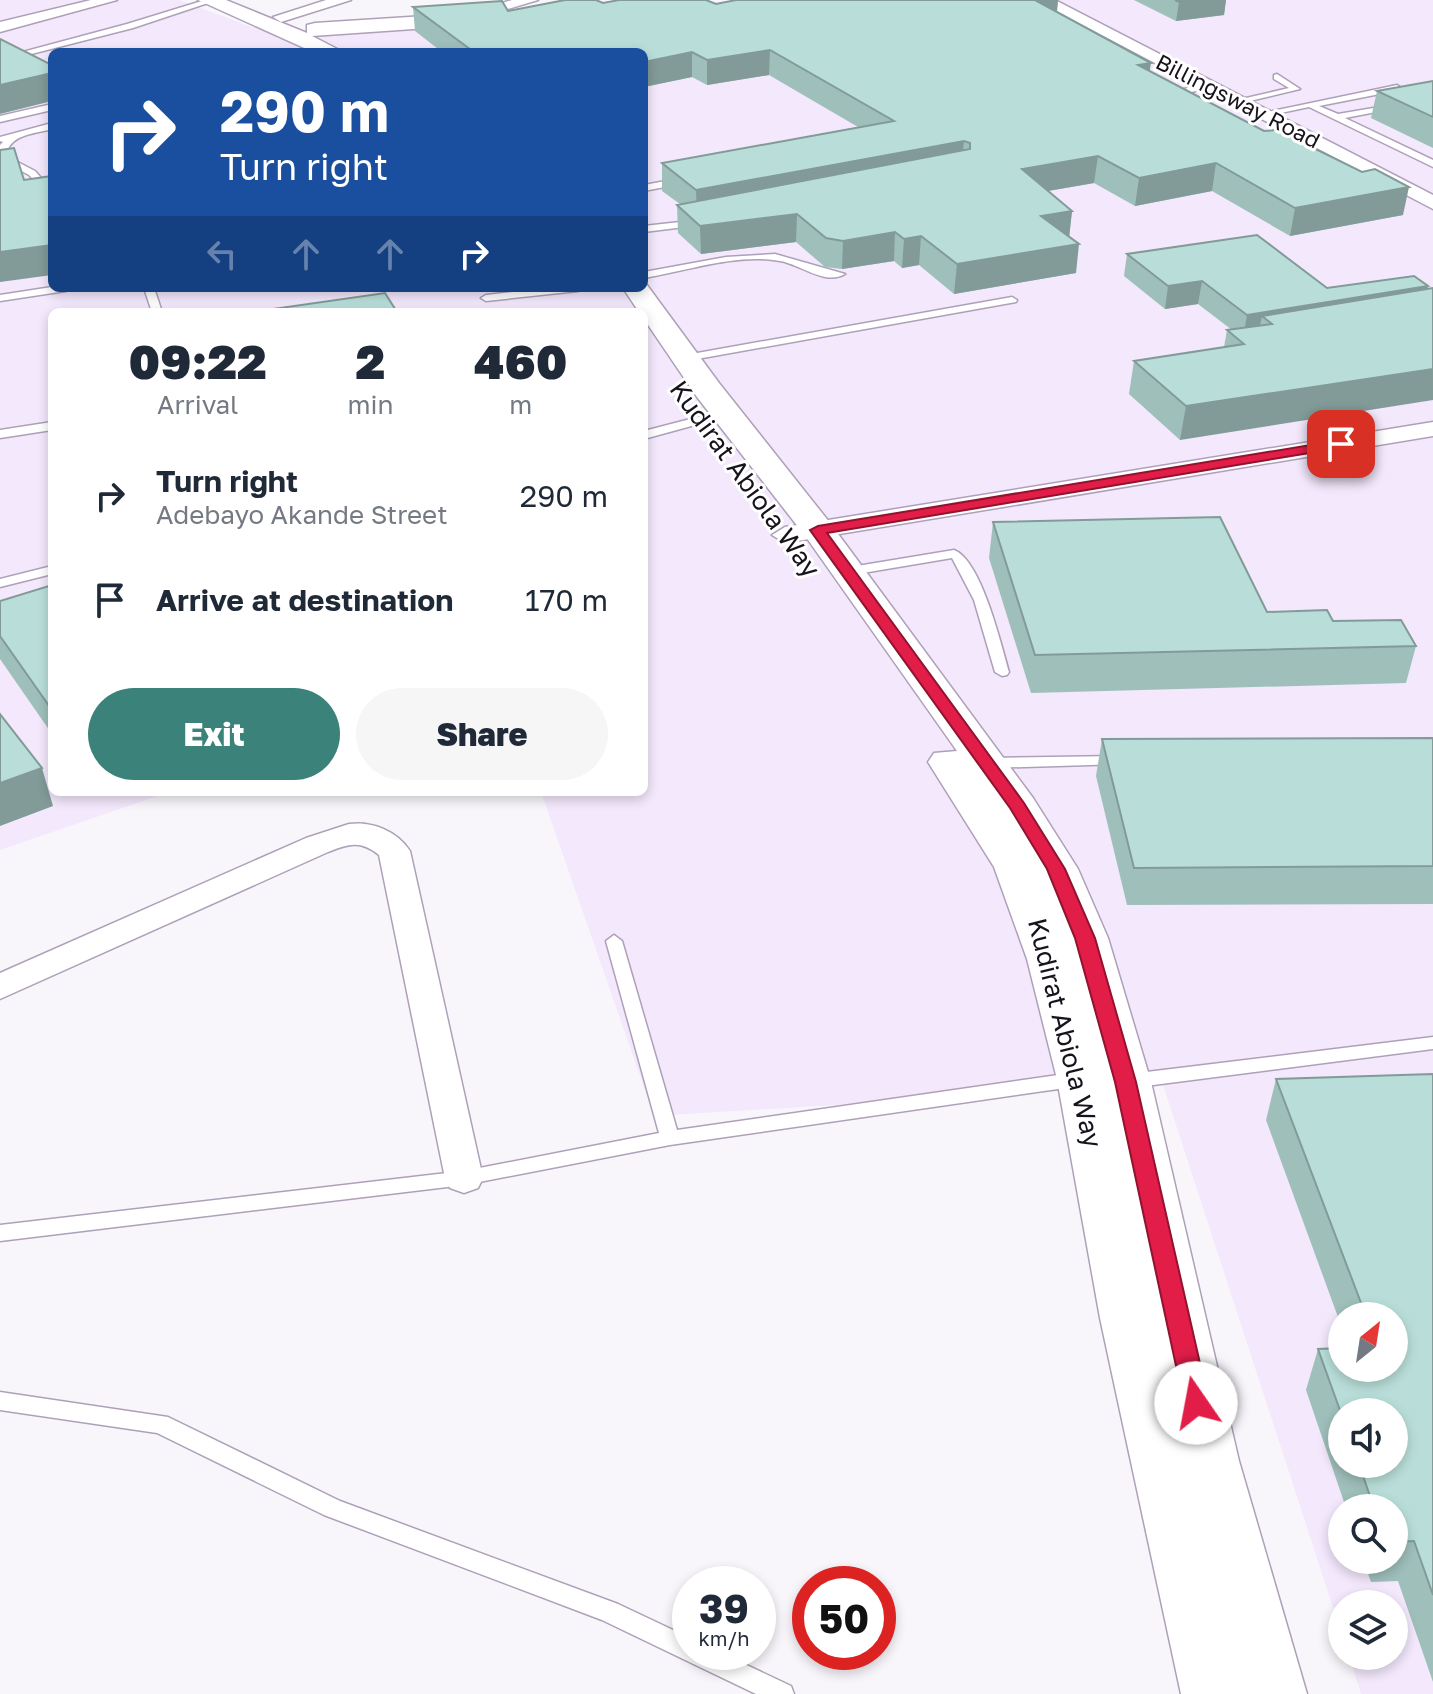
<!DOCTYPE html>
<html lang="en">
<head>
<meta charset="utf-8">
<style>
  :root { --surface:#fff; --page:#f6f6f7; --text:#1f2937; --muted:#747a83; --accent:#3b827b }
  body { margin:0; font-family:"Golos Text",sans-serif; background:var(--page); color:var(--text); height:100vh; display:flex; flex-direction:column; font-size:30px; white-space:nowrap }
  * { box-sizing:border-box; margin:0 }
  p { font-size:26px; color:var(--muted) }
  .icon { flex:none; width:44px; height:44px; fill:none; stroke:currentColor; stroke-width:2; stroke-linecap:round; stroke-linejoin:round }
  .map { position:relative; flex:1; overflow:hidden }
  .side { position:absolute; left:48px; top:308px; width:600px; height:488px; display:flex; flex-direction:column; background:var(--surface); border-radius:12px; box-shadow:0 4px 12px #0003 }
  .side>* { flex:none }
  .top-card { position:absolute; left:48px; top:48px; width:600px; height:244px; border-radius:12px; box-shadow:0 4px 12px #0003; background:#1a4fa0; color:#fff; overflow:hidden }
  .needle { width:52px; rotate:30deg }
  .fabs { position:absolute; left:1328px; top:1302px; display:grid; gap:16px }
  .fabs a { display:grid; place-items:center; width:80px; height:80px; border-radius:50%; background:var(--surface); box-shadow:0 4px 12px #0003; font-size:40px }
  .speed { position:absolute; left:672px; top:1566px; display:flex; gap:16px; font-size:40px; font-weight:700; text-align:center }
  .speed>* { display:grid; place-content:center; width:104px; height:104px; border-radius:50%; background:var(--surface); box-shadow:0 4px 12px #0003; line-height:1 }
  .speed small { font-size:20px; font-weight:400 }
  .speed .limit { border:12px solid #d22; background:#fff; color:#111 }
  .pin { position:absolute; display:grid; place-items:center; width:68px; height:68px; color:#fff; margin:-34px; border-radius:16px; box-shadow:0 4px 12px #0006 }
  .me { position:absolute; width:88px; margin:-44px; rotate:348deg; stroke-linejoin:round; filter:drop-shadow(0 0 6px #0008) }
  .turn { display:flex; align-items:center; gap:28px; height:168px; padding:0 40px; font-size:36px }
  .turn .icon { width:104px; height:104px; stroke-width:2.5 }
  .turn b { display:block; font-size:56px; line-height:68px }
  .lanes { display:flex; align-items:center; height:76px; padding:0 40px; background:#0003; justify-content:center; gap:40px; direction:ltr }
  .lanes .off { opacity:.35 }
  .eta { display:flex; justify-content:space-evenly; align-items:center; height:136px; text-align:center }
  .eta b { font-size:48px; font-weight:800; line-height:56px }
  .primary-button { display:flex; gap:16px; margin-top:auto; padding:16px 40px }
  .primary-button a { flex:1; height:92px; border-radius:48px; background:var(--accent); color:#fff; font-size:32px; font-weight:800; line-height:92px; text-align:center }
  .primary-button a+a { background:var(--page); color:var(--text) }
  ul { padding:0; list-style:none }
  li { display:flex; align-items:center; gap:24px; height:104px; padding:0 40px }
  li div { flex:1 }
  li b { display:block; font-size:30px }
  li em { font-style:normal }
  .map>svg:first-child { display:block }
  .built { fill:#f3e8fc; fill-rule:evenodd }
  .lines { fill:none; stroke-linecap:round; stroke-linejoin:round }
  .lane-casing { stroke:#aea0b9; stroke-width:3 }
  .street-casing { stroke:#aea0b9; stroke-width:3 }
  .secondary-casing { stroke:#aea0b9; stroke-width:3 }
  .lane { fill:#fff; fill-rule:evenodd }
  .street { fill:#fff; fill-rule:evenodd }
  .secondary { fill:#fff; fill-rule:evenodd }
  .wall { fill:#9fbfbb; fill-rule:evenodd }
  .shaded-wall { fill:#829b98 }
  .building { fill:#b9ded9; stroke:#829b98; stroke-width:2 }
  .route { fill:#e11d48; stroke:#92132f; stroke-width:2 }
  .labels { text-anchor:middle; stroke-width:6; stroke-linejoin:round; paint-order:stroke }
  .far-street-label { font-size:22px; fill:#17121b; stroke:#fff }
  .street-label { font-size:26px; fill:#17121b; stroke:#fff }
</style>
</head>
<body>
<div class="map">
<svg width="1433" height="1694" viewBox="0 0 1433 1694">
  <rect width="100%" height="100%" fill="#f9f6fb"/>
  <path class="built" d="M0 0H179L279 37 746 0H1433V1694H1361L1349 1656H1394V1604H1342V1635L1163 1085 654 1116 541 792H644V312H52V792H169L0 850ZM52 52H644V288H52ZM1342 1316H1394V1368H1342ZM1342 1412H1394V1464H1342ZM1342 1508H1394V1560H1342Z"/>
  <g class="lines">
    <defs>
      <g id="lane">
        <path d="M205 0 214 1 133 28 0 62V58L127 24Z"/>
        <path d="M1277 74 1300 89 1237 104 1233 101 1289 88 1274 79V75Z"/>
        <path d="M1207 82 1210 83V87L1166 99 1162 96Z"/>
        <path d="M1397 85 1401 88 1400 90 1319 106 1338 114 1397 104V108L1345 118 1433 160V167L1309 107 1262 117 1258 114Z"/>
        <path d="M52 104V110L0 122V116Z"/>
        <path d="M52 123V129C34 134 9 134 6 156L35 171 52 190V199L29 175 0 160V145L3 142 0 141V137Z"/>
        <path d="M682 178 685 179V183L644 191V185Z"/>
        <path d="M698 220 703 223 701 225 644 232V226Z"/>
        <path d="M775 254 845 274C825 286 800 264 780 261 737 253 687 271 644 278V272L726 257Z"/>
        <path d="M52 287 71 288 66 291 0 301V295Z"/>
        <path d="M144 288H154L162 312H152Z"/>
        <path d="M549 288H583L578 291 486 301 481 298 486 295Z"/>
        <path d="M1012 297 1017 300 1016 302 686 361 680 358 686 355Z"/>
        <path d="M702 416 706 418V422L644 439V431Z"/>
        <path d="M52 422V430L0 438V430Z"/>
        <path d="M954 550C981 560 1001 644 1009 672L1007 675 1002 676 995 672 974 600 952 558 845 576 838 572 845 568Z"/>
        <path d="M52 566V574L0 587V579Z"/>
        <path d="M1119 756 1124 758 1127 761 1124 764 987 768 979 763 987 758Z"/>
        <path d="M614 935 622 941 677 1130 1079 1072 1085 1074 1088 1079 1085 1084 1079 1086 670 1145 464 1185 0 1241V1225L464 1171 659 1133 606 941Z"/>
        <path d="M1433 1037V1049L1130 1088 1124 1086 1121 1081 1124 1076 1130 1074Z"/>
        <path d="M0 1392 168 1417 340 1501 618 1604 690 1638V1652H719L791 1686 794 1694H756L602 1620 324 1515 157 1433 0 1410Z"/>
      </g>
      <g id="street">
        <path d="M91 0H117L0 32V22Z"/>
        <path d="M326 0H351L281 22 273 17Z"/>
        <path d="M512 0H538L464 22 456 17Z"/>
        <path d="M1035 0H1055L1433 195V209Z"/>
        <path d="M1433 422V436L785 543 772 535 785 527Z"/>
        <path d="M349 824C372 821 397 831 410 851L483 1178 478 1188 464 1193 450 1188 445 1178 379 855C360 840 349 844 328 852L0 999V973L306 838Z"/>
      </g>
      <g id="secondary">
        <path d="M198 0H226L307 33V25L315 23 472 13 483 19 472 25 312 36 343 52H313Z"/>
        <path d="M644 281 719 383 830 523 1033 798 1078 869 1108 938 1151 1082 1239 1461 1307 1694H1181L1100 1318 1057 1079 1027 959 994 867 928 762 934 753 957 751 806 537 697 397 644 319V312H639L623 288H644Z"/>
      </g>
    </defs>
    <use href="#lane" class="lane-casing"/>
    <use href="#street" class="street-casing"/>
    <use href="#secondary" class="secondary-casing"/>
    <use href="#lane" class="lane"/>
    <use href="#street" class="street"/>
    <use href="#secondary" class="secondary"/>
  </g>
  <g class="wall">
    <path d="M736 0H1058L1057 12 1150 71 1403 215 1290 236 1212 191 1135 206 1094 183 1048 191 1072 211 1069 236 1076 273 954 294 919 265 902 268 894 261 842 269 825 267 796 242 701 254 678 233 677 205 680 204 662 191V163L858 127 769 75 707 85 692 77 644 87V52H442L415 31 413 7 508 11 603 3 716 4Z"/>
    <path d="M1134 0H1226L1224 15 1176 21Z"/>
    <path d="M1433 81V148L1371 118 1377 91Z"/>
    <path d="M1127 254 1327 288 1428 286V289L1180 440 1129 394 1134 361 1224 347 1227 330H1232L1198 304 1165 309 1124 276Z"/>
    <path d="M993 522 1267 612 1333 621 1416 646 1406 683 1031 693 989 558Z"/>
    <path d="M52 585V734L0 659V601Z"/>
    <path d="M1433 738V904L1127 905 1096 776 1102 739Z"/>
    <path d="M1433 1074V1682L1398 1581 1371 1582 1363 1560H1394V1508H1346L1306 1390 1318 1349 1394 1368V1316H1342V1328L1266 1120 1276 1079ZM1342 1412 1394 1464H1342Z"/>
  </g>
  <g class="shaded-wall">
    <path d="M1035 0H1058L1056 20Z"/>
    <path d="M1195 0H1226L1224 15 1176 21 1179 2Z"/>
    <path d="M770 50 769 75 707 85V60Z"/>
    <path d="M692 52V77L644 87V62Z"/>
    <path d="M1151 63 1147 88 1138 65Z"/>
    <path d="M52 73V101L0 114V85Z"/>
    <path d="M964 141 961 168 697 217 696 190Z"/>
    <path d="M1098 156 1094 183 1019 196 1022 169Z"/>
    <path d="M1216 163 1212 191 1135 206 1139 178Z"/>
    <path d="M1409 187 1403 215 1290 236 1295 208Z"/>
    <path d="M1072 211 1069 239 1041 216Z"/>
    <path d="M797 214 796 242 701 254 700 226Z"/>
    <path d="M895 232 894 261 842 269 843 241Z"/>
    <path d="M921 236 919 265 902 268 904 239Z"/>
    <path d="M1079 244 1076 273 954 294 957 264Z"/>
    <path d="M52 245V275L0 282V252Z"/>
    <path d="M1202 281 1198 304 1165 309 1168 286Z"/>
    <path d="M1428 286 1423 309 1272 324 1262 316 1258 336 1243 338 1247 315Z"/>
    <path d="M1433 369V400L1180 440 1186 406Z"/>
    <path d="M42 768 53 806 0 826V783Z"/>
  </g>
  <g class="building">
    <path d="M565 0H596L603 3 619 0H706L716 4 736 0H1037H1035L1151 63 1138 65 1264 131 1277 130 1362 172 1375 169 1409 187 1295 208 1216 163 1139 178 1098 156 1022 169 1072 211 1041 216 1079 244 957 264 921 236 904 239 895 232 843 241 826 238 797 214 700 226 677 205 970 149V143L964 141 696 190 662 163 894 121 770 50 707 60 692 52 644 62V52H474L413 7 502 1 508 11Z"/>
    <path d="M1175 0H1195L1179 2Z"/>
    <path d="M0 39 52 65V73L0 85Z"/>
    <path d="M345 50 348 52H330Z"/>
    <path d="M1433 81V117L1377 91Z"/>
    <path d="M14 148 24 180 52 176V245L0 252V150Z"/>
    <path d="M1257 235 1327 288 1414 276 1428 286 1247 315 1202 281 1168 286 1127 254Z"/>
    <path d="M1433 288V369L1186 406 1134 361 1244 344 1227 330 1272 324 1262 316Z"/>
    <path d="M385 293 397 312H253Z"/>
    <path d="M1220 517 1267 612 1327 610 1333 621 1401 620 1416 646 1035 655 993 522Z"/>
    <path d="M52 585V710L0 636V601Z"/>
    <path d="M0 714 42 768 0 783Z"/>
    <path d="M1433 738V866L1134 868 1102 739Z"/>
    <path d="M1433 1074V1595L1414 1541 1394 1542V1508H1374L1359 1464H1394V1412H1342V1416L1318 1349 1342 1348V1368H1394V1316H1366L1276 1079Z"/>
  </g>
  <path class="route" d="M1341 440 1348 444 1346 447 827 533 1024 803 1065 869 1095 938 1136 1082 1209 1403 1205 1410 1196 1413 1188 1410 1184 1403 1115 1082 1075 938 1047 869 1010 808 810 530 818 526Z"/>
  <g class="labels">
    <g class="far-street-label">
      <text transform="translate(1238 101) rotate(27)" y="8">Billingsway Road</text>
    </g>
    <g class="street-label">
      <text transform="translate(745 479) rotate(54)" y="9">Kudirat Abiola Way</text>
      <text transform="translate(1065 1033) rotate(76)" y="9">Kudirat Abiola Way</text>
    </g>
  </g>
</svg>
<div class="fabs">
<a><svg class="needle" viewBox="-14 -14 28 28"><path d="M0-13l5 13h-10z" fill="#e53935"/><path d="M0 13l5-13h-10z" fill="#747a83"/></svg></a>
<a><svg class="icon" aria-label="sound" viewBox="0 0 24 24"><path d="M4 9h4l5-4v14l-5-4H4zM17 9q2 3 0 6"/></svg></a>
<a><svg class="icon" aria-label="search" viewBox="0 0 24 24"><circle cx="10" cy="10" r="6"/><path d="M15 15l6 6"/></svg></a>
<a><svg class="icon" aria-label="layers" viewBox="0 0 24 24"><path d="M12 4l9 5-9 5-9-5zM3 14l9 5 9-5"/></svg></a>
</div>
<div class="speed"><div>39<small>km/h</small></div><div class="limit">50</div></div>
<div class="pin" style="left:1341px;top:444px;background:#d93025"><svg class="icon" aria-label="arrive" viewBox="0 0 24 24"><path d="M6 21V4h12l-3 4 3 4H6"/></svg></div>
<svg class="me" style="left:1196px;top:1403px" viewBox="-20 -20 40 40"><circle r="19" fill="#fff"/><path d="M0-13L10 11 0 6-10 11z" fill="#e11d48"/></svg>
<div class="top-card">
<div class="turn"><svg class="icon" aria-label="right" viewBox="0 0 24 24"><path d="M7 20v-9h11M14 6l5 5-5 5"/></svg><div><b>290 m</b>Turn right</div></div>
<div class="lanes"><svg class="icon off" aria-label="left" viewBox="0 0 24 24"><path d="M17 20v-9H6M10 6l-5 5 5 5"/></svg><svg class="icon off" aria-label="ahead" viewBox="0 0 24 24"><path d="M12 20V5M6 11l6-6 6 6"/></svg><svg class="icon off" aria-label="ahead" viewBox="0 0 24 24"><path d="M12 20V5M6 11l6-6 6 6"/></svg><svg class="icon" aria-label="right" viewBox="0 0 24 24"><path d="M7 20v-9h11M14 6l5 5-5 5"/></svg></div>
</div>
<section class="side">
<div class="eta">
<div><b>09:22</b><p>Arrival</p></div>
<div><b>2</b><p>min</p></div>
<div><b>460</b><p>m</p></div>
</div>
<ul>
<li><svg class="icon" aria-label="right" viewBox="0 0 24 24"><path d="M7 20v-9h11M14 6l5 5-5 5"/></svg><div><b>Turn right</b><p>Adebayo Akande Street</p></div><em>290 m</em></li>
<li><svg class="icon" aria-label="arrive" viewBox="0 0 24 24"><path d="M6 21V4h12l-3 4 3 4H6"/></svg><div><b>Arrive at destination</b></div><em>170 m</em></li>
</ul>
<div class="primary-button"><a>Exit</a><a>Share</a></div>
</section>
</div>
</body>
</html>
